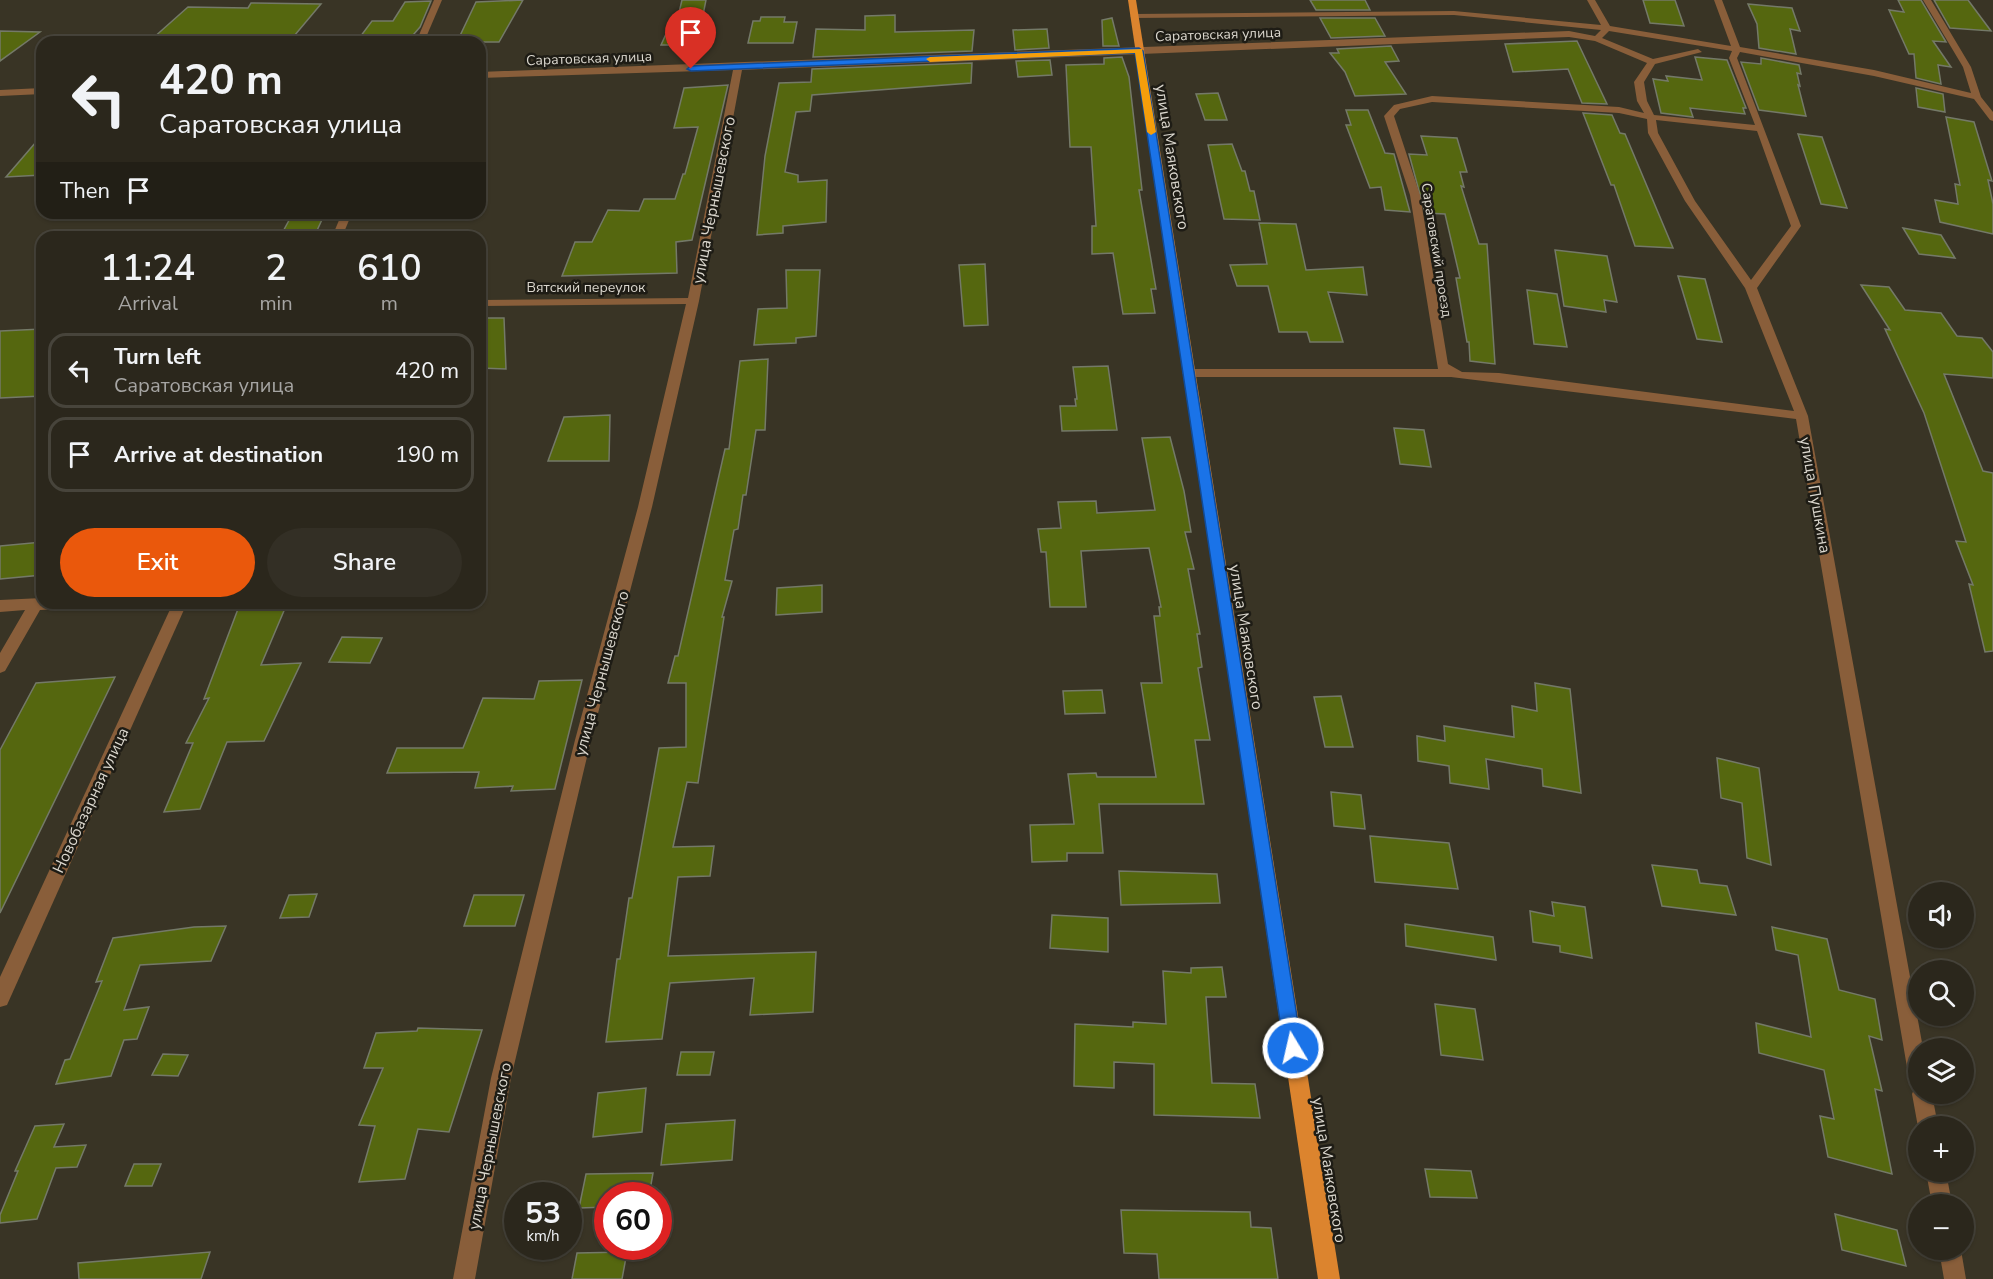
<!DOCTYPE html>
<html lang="en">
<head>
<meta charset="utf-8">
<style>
  :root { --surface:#2b271c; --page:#332f25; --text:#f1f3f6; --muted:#a6a5a3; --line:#47443b; --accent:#ea580c }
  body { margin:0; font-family:"Nunito Sans",sans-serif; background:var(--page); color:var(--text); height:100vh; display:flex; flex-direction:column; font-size:22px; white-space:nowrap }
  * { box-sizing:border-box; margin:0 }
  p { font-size:20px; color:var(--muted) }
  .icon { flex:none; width:33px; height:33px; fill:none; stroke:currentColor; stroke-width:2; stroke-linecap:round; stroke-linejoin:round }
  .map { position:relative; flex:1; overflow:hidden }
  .sheet { position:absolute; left:36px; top:231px; width:450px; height:378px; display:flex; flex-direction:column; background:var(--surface); border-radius:18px; box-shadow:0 2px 4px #0004,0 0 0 2px var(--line) }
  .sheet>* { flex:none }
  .hud { position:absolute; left:36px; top:36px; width:450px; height:183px; border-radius:18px; box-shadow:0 2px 4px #0004,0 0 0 2px var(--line); background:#2b271c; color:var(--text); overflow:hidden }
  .tools { position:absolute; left:1908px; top:882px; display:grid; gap:12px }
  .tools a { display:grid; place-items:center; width:66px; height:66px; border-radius:50%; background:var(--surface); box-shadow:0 2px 4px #0004,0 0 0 2px var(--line); font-size:30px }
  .speed { position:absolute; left:504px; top:1182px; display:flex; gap:12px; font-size:30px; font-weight:700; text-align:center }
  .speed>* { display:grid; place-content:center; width:78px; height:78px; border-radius:50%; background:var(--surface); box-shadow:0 2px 4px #0004,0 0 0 2px var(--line); line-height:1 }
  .speed small { font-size:15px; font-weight:400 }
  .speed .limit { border:9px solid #d22; background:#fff; color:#111 }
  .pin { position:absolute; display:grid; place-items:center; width:51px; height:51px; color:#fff; margin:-62px -26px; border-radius:50% 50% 50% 0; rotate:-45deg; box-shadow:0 0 6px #0007 }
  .pin .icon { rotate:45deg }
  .me { position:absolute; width:66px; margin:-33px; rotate:351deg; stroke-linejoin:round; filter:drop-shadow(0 0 4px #0008) }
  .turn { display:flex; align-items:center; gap:21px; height:126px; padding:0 24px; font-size:27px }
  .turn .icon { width:78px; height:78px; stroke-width:2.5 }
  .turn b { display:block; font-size:42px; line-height:51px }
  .then { display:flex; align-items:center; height:57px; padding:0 24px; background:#0003; gap:12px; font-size:22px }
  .eta { display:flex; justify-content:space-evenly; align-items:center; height:102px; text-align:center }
  .eta b { font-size:36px; font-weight:600; line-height:42px }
  .primary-button { display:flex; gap:12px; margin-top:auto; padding:12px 24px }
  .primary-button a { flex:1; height:69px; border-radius:36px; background:var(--accent); color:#fff; font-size:24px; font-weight:600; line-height:69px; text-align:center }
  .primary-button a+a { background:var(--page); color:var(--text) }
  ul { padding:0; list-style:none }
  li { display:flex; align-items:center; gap:18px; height:75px; margin:0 12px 9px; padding:0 12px; border:3px solid var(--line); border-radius:18px }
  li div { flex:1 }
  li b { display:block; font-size:22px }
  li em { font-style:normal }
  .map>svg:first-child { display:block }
  .building { fill:#55670f; stroke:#747968; stroke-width:1.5 }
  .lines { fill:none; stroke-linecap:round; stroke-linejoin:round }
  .minor { fill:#895e3a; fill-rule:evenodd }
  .major { fill:#dc842e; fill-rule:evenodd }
  .route { fill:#1a73e8; stroke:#114b97; stroke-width:1.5 }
  .slow { fill:#f59e0b }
  .labels { text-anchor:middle; stroke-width:5; stroke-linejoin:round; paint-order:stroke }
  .far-street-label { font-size:14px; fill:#dbd7ce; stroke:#1e1c15 }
  .street-label { font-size:16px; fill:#dbd7ce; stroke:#1e1c15 }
</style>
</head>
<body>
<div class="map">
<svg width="1993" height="1279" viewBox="0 0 1993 1279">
  <rect width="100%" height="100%" fill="#393425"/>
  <g class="building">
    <path d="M523 0 499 42H457L476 2Z"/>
    <path d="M682 0H706L697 45H661L672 21H677Z"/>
    <path d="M1310 0H1365L1370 10H1316Z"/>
    <path d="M1643 0H1675L1684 26 1650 23Z"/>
    <path d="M1898 0H1921L1946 42 1933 41 1951 67 1938 65 1941 84 1916 78 1914 54H1909L1889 10 1904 12Z"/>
    <path d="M1934 0H1968L1991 31 1950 28Z"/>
    <path d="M431 1 420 27 407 42 357 41 372 21H393L405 2Z"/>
    <path d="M251 3 321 4 289 42 152 39 188 7 248 8Z"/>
    <path d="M1748 4 1792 8 1800 31 1790 29 1796 54 1759 48 1757 24Z"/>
    <path d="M895 15V32L974 30 972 51 813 57 816 29 865 30V16Z"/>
    <path d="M761 17H785L784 22H797L793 43H748L753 21H760Z"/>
    <path d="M1112 18 1119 46H1103L1102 20Z"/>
    <path d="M1320 18H1375L1385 36 1331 38Z"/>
    <path d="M1047 29 1049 48 1015 50 1013 30Z"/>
    <path d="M0 31 40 32 0 61Z"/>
    <path d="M1577 41 1607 104 1582 103 1568 69 1513 72 1505 44Z"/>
    <path d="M1391 46 1399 61 1385 62 1406 94 1355 96 1345 72 1330 53H1339L1337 49Z"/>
    <path d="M1122 57 1129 77 1142 190H1139L1156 289H1151L1155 313 1123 314 1113 253 1092 254V226H1096L1091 147H1070L1066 65 1104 64V58Z"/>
    <path d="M1695 57 1727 60 1746 108H1743L1745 114 1690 108 1693 117 1661 113 1653 79 1668 81 1666 76 1702 80Z"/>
    <path d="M1761 58 1799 65 1801 74 1797 73 1800 86 1798 85 1806 116 1759 110 1741 62 1761 64Z"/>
    <path d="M1050 60 1052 75 1018 77 1016 61Z"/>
    <path d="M972 63 971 83 812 95 810 111 796 112 785 172 798 175V182L827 180 826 222 783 226V233L757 235 765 156 779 83 811 82 812 69Z"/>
    <path d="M728 85 692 240 676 242 677 273 562 276 575 242H592L608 210 639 211 644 199H675L683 174H685L698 127 674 128 684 88Z"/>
    <path d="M1916 88 1943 94 1945 112 1918 107Z"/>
    <path d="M1218 93 1227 120H1205L1196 94Z"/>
    <path d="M1346 110H1368L1385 153 1394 154 1410 212 1385 210 1381 187 1370 188 1346 125H1351Z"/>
    <path d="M1583 113 1612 115 1620 133 1625 134 1673 248 1635 246 1614 185H1611Z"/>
    <path d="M1946 117 1974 122 1992 181 1988 180 1993 204V234L1940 222 1935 200 1958 204 1955 184 1960 185Z"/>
    <path d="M1798 134 1822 137 1847 208 1821 204Z"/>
    <path d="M42 135V175L6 177Z"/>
    <path d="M1421 136 1457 138 1467 172H1460L1464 187 1461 186 1479 244H1487L1495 364 1470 361 1469 342H1467L1456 278H1460L1445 214 1425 213 1409 154 1427 155Z"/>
    <path d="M1232 144 1242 171H1245L1250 191H1254L1260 220 1224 219 1208 145Z"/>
    <path d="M293 213H325L314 237H280Z"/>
    <path d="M1259 223 1296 224 1306 270 1363 267 1367 295 1328 292 1343 342H1310L1307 332H1279L1268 286H1237L1230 265 1267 264Z"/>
    <path d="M1903 228 1941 235 1955 258 1919 254Z"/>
    <path d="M1555 250 1607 256 1617 302 1604 300 1606 312 1564 306Z"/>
    <path d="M985 264 988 325 964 326 959 265Z"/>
    <path d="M786 270H820L816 336 796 338V343L754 345 758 309 787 308Z"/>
    <path d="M1678 276 1705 279 1722 342 1697 339Z"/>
    <path d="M1861 285 1889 287 1905 310 1941 313 1957 336 1982 338 1993 352V378L1944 374 1983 471 1993 473V651L1985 652 1969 584 1973 585 1956 541 1966 542 1924 413 1885 329 1890 330Z"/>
    <path d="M1527 290 1557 294 1567 347 1534 344Z"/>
    <path d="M480 318H504L506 369 480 368Z"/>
    <path d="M42 329V396L0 398V331Z"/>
    <path d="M768 359 765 430H756L746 495H743L738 529 734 530 725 580 732 581 722 617H724L698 783 687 782 673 847 714 846 710 876 678 877 668 956 816 952 813 1012 750 1015 754 978 670 983 662 1039 606 1042 617 959H620L629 898H632L659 748 686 747V683H668L675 656H678L725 449H729L740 361Z"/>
    <path d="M1108 366 1117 430 1062 431 1060 406H1076L1075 399H1077L1073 367Z"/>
    <path d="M610 415 609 461H548L564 417Z"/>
    <path d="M1394 428 1424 430 1431 467 1400 464Z"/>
    <path d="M1170 437 1184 491 1191 532H1185L1194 569H1188L1200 634H1197L1202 667 1198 668 1210 740H1195L1204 804H1099L1103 853H1067V861L1032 862 1030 825 1074 824 1068 774 1096 773 1097 777H1156L1141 683H1162L1154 616H1160L1159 607H1161L1149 548 1081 551 1086 607H1050L1046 552H1041L1038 529 1061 528 1058 502 1096 501 1097 513 1155 510 1142 438Z"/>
    <path d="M42 542V575L0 579V546Z"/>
    <path d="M822 585V612L776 615 777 588Z"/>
    <path d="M286 606 261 665 301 663 264 741 227 742 200 809 164 812 193 743H186L209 698 204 699 238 609Z"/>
    <path d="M342 637 382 638 370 663 329 662Z"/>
    <path d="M115 677 0 913V750L36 683Z"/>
    <path d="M582 680 555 789 511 791 513 786 475 788 479 772 387 773 397 748H463L483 698 534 699 539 681Z"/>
    <path d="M1535 683 1570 689 1581 793 1543 786 1542 769 1486 759 1489 789 1450 783 1449 766 1418 761 1417 736 1445 741 1444 726 1514 737 1512 706 1537 711Z"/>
    <path d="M1102 690 1105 713 1065 714 1063 691Z"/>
    <path d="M1341 696 1353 747H1325L1314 697Z"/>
    <path d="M1717 758 1759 768 1771 865 1747 858 1742 803 1721 798Z"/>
    <path d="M1331 792 1361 795 1365 829 1334 826Z"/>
    <path d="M1370 836 1449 843 1458 889 1375 882Z"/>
    <path d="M1652 865 1697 870 1700 883 1727 886 1736 915 1662 906Z"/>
    <path d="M1119 871 1217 874 1220 903 1121 905Z"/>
    <path d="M317 894 309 917 280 918 289 895Z"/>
    <path d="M474 895H524L515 926H464Z"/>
    <path d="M1552 902 1585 907 1592 958 1560 952V946L1533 942 1530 911 1554 916Z"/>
    <path d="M1052 915 1108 918V952L1050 948Z"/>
    <path d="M1405 924 1493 937 1496 960 1406 946Z"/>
    <path d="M226 926 211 961 140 965 124 1010 149 1007 137 1039 124 1040 111 1076 56 1084 65 1060 70 1059 102 981 96 982 113 938 194 927Z"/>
    <path d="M1772 927 1827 939 1839 990 1875 999 1882 1040 1869 1036 1882 1091 1875 1089 1892 1174 1828 1157 1820 1116 1834 1119 1824 1070 1759 1053 1756 1023 1811 1037 1798 955 1776 950Z"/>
    <path d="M1222 967 1226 997H1206L1212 1083 1255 1084 1260 1118 1154 1115V1064L1114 1062V1088L1074 1086 1075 1024 1133 1027V1022L1166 1024 1163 971 1191 973V968Z"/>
    <path d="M1435 1004 1475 1009 1483 1060 1441 1055Z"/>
    <path d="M418 1028 482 1030 449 1132 418 1129 405 1179 359 1182 375 1126 359 1125 383 1068H364L376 1033 417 1031Z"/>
    <path d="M681 1052H714L710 1075H677Z"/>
    <path d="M163 1054 188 1055 178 1076 152 1075Z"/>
    <path d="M646 1088 642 1132 593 1137 598 1093Z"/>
    <path d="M735 1120 732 1160 661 1165 666 1124Z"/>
    <path d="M64 1124 54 1147 86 1145 77 1167 56 1168 37 1219 0 1223V1215L18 1171H15L35 1126Z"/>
    <path d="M134 1164H161L152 1186H125Z"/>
    <path d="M1425 1169 1471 1171 1477 1198 1430 1197Z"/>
    <path d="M653 1173 649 1196H608V1207L579 1208 586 1174Z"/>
    <path d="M1121 1210 1250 1212 1251 1227 1271 1228 1278 1279H1159L1157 1254 1124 1253Z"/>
    <path d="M1835 1214 1897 1230 1906 1266 1842 1250Z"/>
    <path d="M210 1252 201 1279H79L78 1263Z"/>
    <path d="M627 1252 622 1279H572L577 1253Z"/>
  </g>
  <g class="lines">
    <g class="minor">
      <path d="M434 0H442L424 42H416Z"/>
      <path d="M1587 0H1595L1610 26 1731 46 1714 0H1722L1740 47 1874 70 1971 93 1963 67 1923 0H1931L1971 67 1981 97 1993 112V121L1990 120 1974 99 1874 76 1740 52 1737 58 1801 226 1757 288 1808 416 1923 1048H1918V1083L1911 1080 1908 1073 1796 419 1451 377H1188L1182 373 1188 369H1438L1410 195 1384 116 1394 105 1432 96 1619 107 1644 113 1637 101 1634 82 1647 63 1595 41 1569 37 742 70 699 301 652 507 591 740 511 1078 475 1279H453L491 1078 575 740 638 507 686 304 480 306V300L688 298 733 70 480 78V72L1569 31 1595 36 1601 30 1454 15 1134 18 1130 16 1134 14 1454 11 1601 25ZM1609 31 1732 51 1729 58 1755 125 1654 115 1647 101 1644 82 1655 64 1702 52 1698 49 1653 59 1602 38ZM1432 102 1619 113 1647 119 1648 133 1685 201 1745 288 1794 411 1499 373 1462 372 1448 364 1420 195 1394 116 1400 109ZM1656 120 1757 131 1791 226 1751 280 1695 201 1658 133Z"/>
      <path d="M42 88V94L0 96V90Z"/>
      <path d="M342 213H352L342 237H332Z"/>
      <path d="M42 598V603H67L60 609 40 610 5 671 0 673V653L25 610 0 612V600Z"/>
      <path d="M173 603H187L7 1005 0 1007V977Z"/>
      <path d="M1918 1086V1094H1932L1938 1126 1918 1127 1912 1094 1915 1087Z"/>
      <path d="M1926 1172H1946L1952 1204H1932Z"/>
      <path d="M1939 1250H1961L1966 1279H1944Z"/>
    </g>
    <path class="major" d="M1128 0H1136L1340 1279H1318Z"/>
  </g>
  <path class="route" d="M1139 48 1143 51 1302 1048 1299 1054 1293 1056 1287 1054 1284 1048 1135 53 691 71 687 69 691 66Z"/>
  <path class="slow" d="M1142 49 1156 132 1151 135 1147 132 1135 53 930 62 926 59 930 57Z"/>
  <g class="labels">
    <g class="far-street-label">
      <text transform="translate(1218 34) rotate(-2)" y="5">Саратовская улица</text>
      <text transform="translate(589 58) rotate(-2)" y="5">Саратовская улица</text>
      <text transform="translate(1437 250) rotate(81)" y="5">Саратовский проезд</text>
      <text x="586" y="292">Вятский переулок</text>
    </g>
    <g class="street-label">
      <text transform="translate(1173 157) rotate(81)" y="6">улица Маяковского</text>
      <text transform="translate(713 200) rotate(-79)" y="6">улица Чернышевского</text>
      <text transform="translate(1816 495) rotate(80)" y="6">улица Пушкина</text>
      <text transform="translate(1247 637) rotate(81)" y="6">улица Маяковского</text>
      <text transform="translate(601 673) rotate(-75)" y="6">улица Чернышевского</text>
      <text transform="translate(90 800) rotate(-65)" y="6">Новобазарная улица</text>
      <text transform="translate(489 1146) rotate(-79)" y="6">улица Чернышевского</text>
      <text transform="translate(1330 1170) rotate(81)" y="6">улица Маяковского</text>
    </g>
  </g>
</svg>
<div class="tools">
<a><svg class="icon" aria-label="sound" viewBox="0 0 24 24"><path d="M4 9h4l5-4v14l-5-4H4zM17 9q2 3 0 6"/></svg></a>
<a><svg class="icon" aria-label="search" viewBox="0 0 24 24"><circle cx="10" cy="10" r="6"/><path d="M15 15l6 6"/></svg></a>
<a><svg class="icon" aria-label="layers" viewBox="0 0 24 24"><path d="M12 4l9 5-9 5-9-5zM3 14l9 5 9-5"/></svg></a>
<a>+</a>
<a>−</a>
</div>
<div class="speed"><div>53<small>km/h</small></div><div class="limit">60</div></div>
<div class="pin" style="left:691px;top:69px;background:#d93025"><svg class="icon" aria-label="arrive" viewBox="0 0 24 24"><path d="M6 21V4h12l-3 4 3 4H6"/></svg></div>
<svg class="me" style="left:1293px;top:1048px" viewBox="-20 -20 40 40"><circle r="17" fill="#1a73e8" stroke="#fff" stroke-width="3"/><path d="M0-11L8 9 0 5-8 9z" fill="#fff"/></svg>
<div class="hud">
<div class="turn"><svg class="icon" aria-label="left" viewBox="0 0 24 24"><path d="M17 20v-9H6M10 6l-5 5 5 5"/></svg><div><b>420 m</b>Саратовская улица</div></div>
<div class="then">Then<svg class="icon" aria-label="arrive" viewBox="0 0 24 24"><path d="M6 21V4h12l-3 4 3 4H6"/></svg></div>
</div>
<section class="sheet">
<div class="eta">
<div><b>11:24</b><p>Arrival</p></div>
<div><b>2</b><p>min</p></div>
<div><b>610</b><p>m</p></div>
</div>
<ul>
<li><svg class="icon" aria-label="left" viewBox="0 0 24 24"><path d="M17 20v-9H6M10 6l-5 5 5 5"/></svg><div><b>Turn left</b><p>Саратовская улица</p></div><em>420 m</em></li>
<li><svg class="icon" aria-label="arrive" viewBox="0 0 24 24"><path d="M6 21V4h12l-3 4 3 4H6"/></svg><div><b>Arrive at destination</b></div><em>190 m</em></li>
</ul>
<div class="primary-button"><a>Exit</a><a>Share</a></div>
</section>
</div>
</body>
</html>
